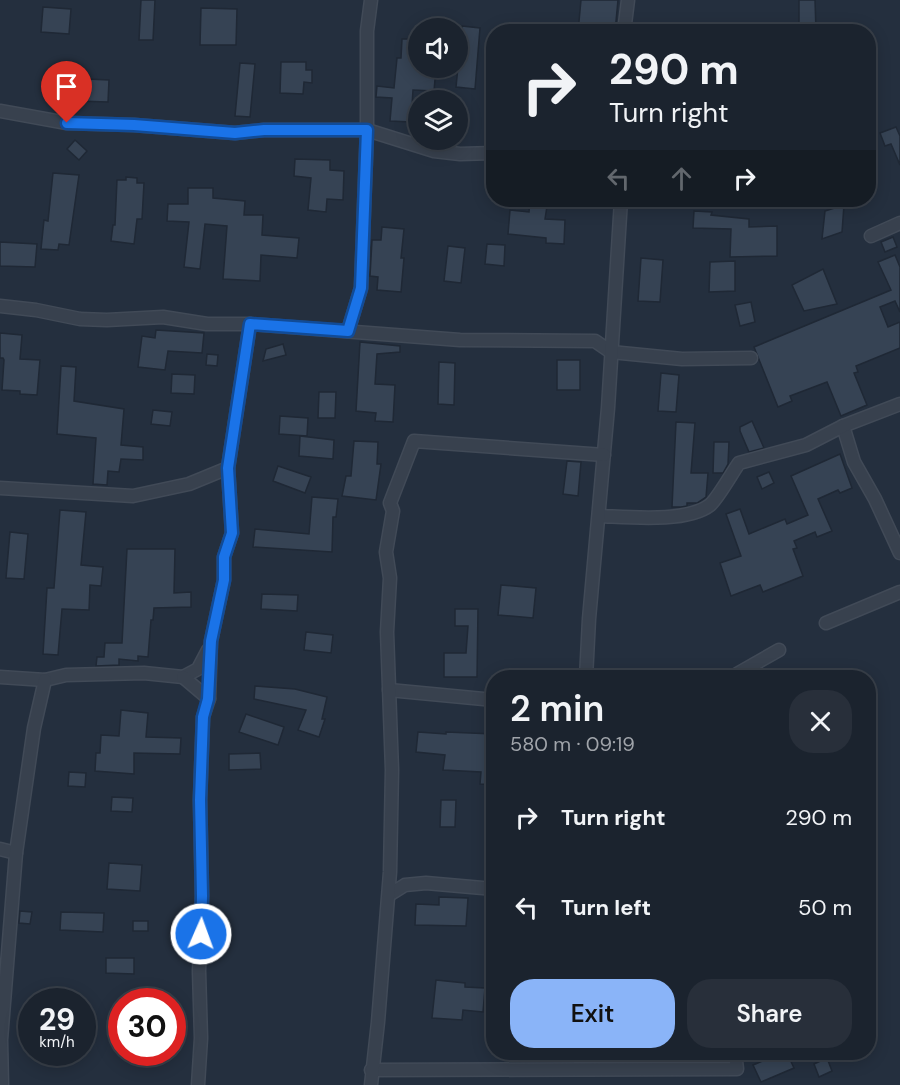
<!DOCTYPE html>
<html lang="en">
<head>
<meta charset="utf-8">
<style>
  :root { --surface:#1b232e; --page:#282f3a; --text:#f1f3f6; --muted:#a0a4aa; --line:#39404a; --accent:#8ab4f8 }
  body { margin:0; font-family:"DM Sans",sans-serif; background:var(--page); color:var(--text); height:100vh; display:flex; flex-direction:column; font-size:22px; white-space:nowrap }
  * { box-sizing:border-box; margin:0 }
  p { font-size:20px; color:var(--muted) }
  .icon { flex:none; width:33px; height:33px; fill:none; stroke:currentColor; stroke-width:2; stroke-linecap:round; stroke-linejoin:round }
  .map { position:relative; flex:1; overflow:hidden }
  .drawer { position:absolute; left:486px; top:670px; width:390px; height:390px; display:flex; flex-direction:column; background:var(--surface); border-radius:24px; box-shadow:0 3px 15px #0003,0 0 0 2px var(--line) }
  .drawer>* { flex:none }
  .banner { position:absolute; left:486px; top:24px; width:390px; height:183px; border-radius:24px; box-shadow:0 3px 15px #0003,0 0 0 2px var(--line); background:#1b232e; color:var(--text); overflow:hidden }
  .controls { position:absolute; left:408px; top:18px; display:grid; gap:12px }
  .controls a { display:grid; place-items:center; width:60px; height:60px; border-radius:50%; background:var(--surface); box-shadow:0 3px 15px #0003,0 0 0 2px var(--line); font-size:30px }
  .speed { position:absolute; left:18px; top:988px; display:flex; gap:12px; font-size:30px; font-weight:700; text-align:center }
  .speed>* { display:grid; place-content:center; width:78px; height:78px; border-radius:50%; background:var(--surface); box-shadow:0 3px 15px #0003,0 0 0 2px var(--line); line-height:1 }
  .speed small { font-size:15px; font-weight:400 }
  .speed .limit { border:9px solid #d22; background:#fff; color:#111 }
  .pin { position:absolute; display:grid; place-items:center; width:51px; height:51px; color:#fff; margin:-62px -26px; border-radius:50% 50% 50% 0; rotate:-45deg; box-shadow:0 0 6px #0007 }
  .pin .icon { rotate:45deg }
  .me { position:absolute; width:66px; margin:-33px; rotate:2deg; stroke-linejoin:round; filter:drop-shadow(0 0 4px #0008) }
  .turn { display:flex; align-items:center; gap:21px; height:126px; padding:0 24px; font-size:27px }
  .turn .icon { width:78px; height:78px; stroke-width:2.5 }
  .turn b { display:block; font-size:42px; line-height:51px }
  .lanes { display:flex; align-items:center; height:57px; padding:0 24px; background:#0003; justify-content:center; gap:30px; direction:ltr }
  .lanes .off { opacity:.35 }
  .round { display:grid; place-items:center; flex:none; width:63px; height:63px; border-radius:24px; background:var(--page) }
  .summary { display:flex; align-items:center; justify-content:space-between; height:102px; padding:0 24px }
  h1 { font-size:36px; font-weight:600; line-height:45px }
  .primary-button { display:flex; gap:12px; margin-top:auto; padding:12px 24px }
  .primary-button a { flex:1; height:69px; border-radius:24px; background:var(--accent); color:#111; font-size:24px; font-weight:600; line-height:69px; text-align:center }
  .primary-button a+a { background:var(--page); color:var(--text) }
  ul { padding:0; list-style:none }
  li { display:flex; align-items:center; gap:18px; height:90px; padding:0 24px }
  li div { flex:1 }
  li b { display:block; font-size:22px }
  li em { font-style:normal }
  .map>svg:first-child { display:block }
  .building { fill:#364354; stroke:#1f2835; stroke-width:1.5 }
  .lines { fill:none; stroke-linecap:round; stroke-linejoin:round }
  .street-casing { stroke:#414a57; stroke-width:15 }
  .street { stroke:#38414e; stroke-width:12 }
  .route-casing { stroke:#114b97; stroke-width:15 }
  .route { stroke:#1a73e8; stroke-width:10 }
</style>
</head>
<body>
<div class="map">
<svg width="900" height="1085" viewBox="0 0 900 1085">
  <rect width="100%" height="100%" fill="#242f3e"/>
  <g class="building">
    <path d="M141 0H155L153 40H139Z"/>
    <path d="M581 0H618L615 32H578Z"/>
    <path d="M799 0H815L816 31 799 32Z"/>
    <path d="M43 7 71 9 69 34 41 32Z"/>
    <path d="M201 8 237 9 236 45H200Z"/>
    <path d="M462 26 480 28 475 89 456 87Z"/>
    <path d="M402 39H418V68H436L434 91 413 90 411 122 390 121 392 98 376 97 377 86 394 88 397 58H401Z"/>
    <path d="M281 62H306V70H312V83L304 82 303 94 280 93Z"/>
    <path d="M240 63 255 64 250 117 235 116Z"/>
    <path d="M65 78 109 80 108 102 77 101V99L63 98Z"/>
    <path d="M896 127 900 136V165L891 144 885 146 880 133Z"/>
    <path d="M75 140 87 151 79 160 67 149Z"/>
    <path d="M295 159 330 160V170L344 171 343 200 327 199 326 212 308 210 311 178 294 176Z"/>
    <path d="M53 173 79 175 69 245 59 244 58 250 41 249 44 220 48 221Z"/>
    <path d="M126 177 137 178V183H144L142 219H137L134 244 111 241 113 225H115L117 180H126Z"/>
    <path d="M188 188H213V198L245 201 244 215H263L262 235 299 238 297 258 261 255 260 281 223 279 227 226 205 224 200 269 184 267 189 222 167 221 168 204H188Z"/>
    <path d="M530 200H548L545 219 565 220 564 244 546 243V238L508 234 510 210 529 212Z"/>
    <path d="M844 205 842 232 822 239 825 211Z"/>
    <path d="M694 211 712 212 711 215 749 219V227L777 226V256L730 257 731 229 693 228Z"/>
    <path d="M382 227 404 229 401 258H404L401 292 377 290 378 277 370 276 372 240H381Z"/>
    <path d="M893 237 897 247 885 252 881 242Z"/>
    <path d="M0 242 37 244 35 267 0 266Z"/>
    <path d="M487 244 505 245 504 266 485 264Z"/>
    <path d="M448 246 465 248 461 283 444 281Z"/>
    <path d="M895 255 900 267V312L895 301 880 307 888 327 900 322V348L856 366 858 372 854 373 867 405 841 416 827 382 790 396 792 401 778 407 754 347 891 290 878 262Z"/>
    <path d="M641 258 663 260 660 302 638 301Z"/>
    <path d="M735 261V291L709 292 710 262Z"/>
    <path d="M823 269 837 304 804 311 792 285Z"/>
    <path d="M751 302 755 322 740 326 735 305Z"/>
    <path d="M156 330 204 333 202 353 168 351 165 370 138 367 142 336 155 338Z"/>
    <path d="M0 333 22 335 20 359 40 360 37 395 20 394V391L2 390 4 360 3 358H0Z"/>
    <path d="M360 342 400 346V352L377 354 375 384 395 385 393 422 375 421 376 413 356 411Z"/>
    <path d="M283 344 286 355 263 361 266 349Z"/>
    <path d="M207 354 218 355 217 366 206 365Z"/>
    <rect x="557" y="360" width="23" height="30"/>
    <path d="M439 362 455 363 454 405 438 404Z"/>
    <path d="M61 366 76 367 74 401 124 409 121 445 143 447V460L121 459 119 472 108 471 107 485 93 484 96 438 57 434Z"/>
    <path d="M661 373 679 375 676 412 658 411Z"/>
    <path d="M172 374 195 375 194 394 171 393Z"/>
    <path d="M319 392H336L335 418H318Z"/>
    <path d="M153 410 172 412 170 426 151 424Z"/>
    <path d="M280 416 308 418 307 436 279 434Z"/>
    <path d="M752 421 764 448 749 452 740 431V427Z"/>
    <path d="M676 422 695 423 691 473H708L706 497 697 503H687V506L681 507H672Z"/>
    <path d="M300 436 334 440 333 459 299 456Z"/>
    <path d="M354 441 378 442 377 464H381L376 500 342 496 346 476H351Z"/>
    <path d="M714 442H729L728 464 723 473H713Z"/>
    <path d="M840 454 852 488 840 493 838 490 818 499 832 531 817 537 815 532 794 541 797 548 793 549 803 576 763 592 760 585 731 596 720 563 741 556 726 514 740 509 749 534 785 519 787 524 808 515 791 476Z"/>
    <path d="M567 461 581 462 578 496 563 494Z"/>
    <path d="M278 466 311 477 305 493 273 481Z"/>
    <path d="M769 472 774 483 762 489 757 477Z"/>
    <path d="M312 497 338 499 336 517H333L332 552 253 547 255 529 309 534Z"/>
    <path d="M60 510 86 512 81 565 103 567 101 586 90 585 89 610 62 609 58 655 43 654 47 588H54Z"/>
    <path d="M10 532 28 534 24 579 6 578Z"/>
    <path d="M127 549H175L174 593 191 592V607L154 608 153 620H151L148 657 138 656V661L119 659V665L96 666 97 657H104L105 643H122Z"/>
    <path d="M501 585 536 588 533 618 498 615Z"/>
    <path d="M262 594 298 595 297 611 261 609Z"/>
    <path d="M455 609H478L477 677H444V653H466L468 626H455Z"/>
    <path d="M306 632 333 635 331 653 304 650Z"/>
    <path d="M255 686 295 689 327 697 322 719H325L319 737 298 730 306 710 254 699Z"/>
    <path d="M121 710 148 713 146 737 181 738 180 754 134 753V774L95 771 96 753H100L101 735 119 736Z"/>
    <path d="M246 714 284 727 278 745 239 732Z"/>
    <path d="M418 732 446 734V732L494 734V785L480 784 481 772 443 770 445 755 416 752Z"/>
    <path d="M260 753 261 769 229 770V754Z"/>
    <path d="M69 772 86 773 85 787 68 786Z"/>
    <path d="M112 797 133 798 132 812 111 811Z"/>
    <path d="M441 800H456L455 827H440Z"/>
    <path d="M109 863 142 865 140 891 107 889Z"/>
    <path d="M439 897 468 898 466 926 415 925 416 904 439 905Z"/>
    <path d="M20 911 32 912 30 924 19 923Z"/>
    <path d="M61 912 104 913 103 932 60 930Z"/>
    <rect x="133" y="921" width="15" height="10"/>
    <path d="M106 958H134V974L106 973Z"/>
    <path d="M436 980 465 983V987L485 988 483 1012 463 1010 462 1020 432 1018Z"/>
    <path d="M782 1053H787L794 1068 761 1082 753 1065Z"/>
    <path d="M827 1058 832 1071 819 1077 814 1064Z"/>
  </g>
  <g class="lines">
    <defs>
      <g id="street">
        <path d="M624 32 628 0"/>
        <path d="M0 111 67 123 134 125 235 133 264 130H367L434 151 460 154 494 153"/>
        <path d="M871 236 900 223"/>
        <path d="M0 306 36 310 80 319 107 320 163 317 207 324H250L460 340 595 341 611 352 682 359 751 358"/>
        <path d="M348 331 361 288 367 130V31L371 0"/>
        <path d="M843 426 854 462 875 499 900 553"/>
        <path d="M0 488 133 496 189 484 228 468"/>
        <path d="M599 516C628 517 687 523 710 505 718 498 732 473 739 463L806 445 843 426 900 404"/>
        <path d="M826 623 900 592"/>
        <path d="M0 677 45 680 66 675 144 673 183 677 198 669 208 650"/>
        <path d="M183 677 209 699"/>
        <path d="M586 678 589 619 608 408 621 200"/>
        <path d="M730 678 779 650"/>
        <path d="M389 690 494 700"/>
        <path d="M0 849 16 853"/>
        <path d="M389 895 405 885 426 883 494 889"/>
        <path d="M371 1070 737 1069 735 1053"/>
        <path d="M2 1085 1 1040 16 853 34 728 45 680"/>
        <path d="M198 1085 201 1038 199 971 202 896 200 800 203 717 209 699 211 641 224 580V557L232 533 228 468 250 324"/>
        <path d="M371 1085 378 1022 390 872 392 770 387 632 390 578 386 552 393 511 390 503 414 441 604 455"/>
      </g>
    </defs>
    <use href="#street" class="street-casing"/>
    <use href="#street" class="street"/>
  </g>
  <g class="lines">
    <defs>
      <path id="route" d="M67 123 134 125 235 133 264 130H367L361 288 348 331 250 324 228 468 232 533 224 557V580L211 641 208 699 203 717 200 800 202 896 201 934"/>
    </defs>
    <use href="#route" class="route-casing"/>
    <use href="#route" class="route"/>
  </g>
</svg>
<div class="controls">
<a><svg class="icon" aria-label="sound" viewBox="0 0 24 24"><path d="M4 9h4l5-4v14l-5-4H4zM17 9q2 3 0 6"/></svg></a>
<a><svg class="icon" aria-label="layers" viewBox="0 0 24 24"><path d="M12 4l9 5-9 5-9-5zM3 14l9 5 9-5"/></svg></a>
</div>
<div class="speed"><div>29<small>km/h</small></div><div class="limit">30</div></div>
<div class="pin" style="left:67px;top:123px;background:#d93025"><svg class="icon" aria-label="arrive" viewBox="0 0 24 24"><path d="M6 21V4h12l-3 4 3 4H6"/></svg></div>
<svg class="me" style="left:201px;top:934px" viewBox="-20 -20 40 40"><circle r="17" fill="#1a73e8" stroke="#fff" stroke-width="3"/><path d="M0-11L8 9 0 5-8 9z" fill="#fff"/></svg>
<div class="banner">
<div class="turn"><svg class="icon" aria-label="right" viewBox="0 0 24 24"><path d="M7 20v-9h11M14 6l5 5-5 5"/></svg><div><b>290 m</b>Turn right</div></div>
<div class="lanes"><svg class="icon off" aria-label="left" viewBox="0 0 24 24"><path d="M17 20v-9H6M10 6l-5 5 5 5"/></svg><svg class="icon off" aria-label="ahead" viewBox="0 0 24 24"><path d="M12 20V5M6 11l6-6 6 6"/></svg><svg class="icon" aria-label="right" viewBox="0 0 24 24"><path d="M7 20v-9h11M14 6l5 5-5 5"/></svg></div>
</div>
<section class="drawer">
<div class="summary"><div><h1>2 min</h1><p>580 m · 09:19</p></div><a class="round"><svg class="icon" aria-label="close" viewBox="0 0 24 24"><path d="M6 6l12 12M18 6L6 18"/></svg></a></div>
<ul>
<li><svg class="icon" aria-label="right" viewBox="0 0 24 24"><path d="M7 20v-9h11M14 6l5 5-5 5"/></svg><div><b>Turn right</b></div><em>290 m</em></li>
<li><svg class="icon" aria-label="left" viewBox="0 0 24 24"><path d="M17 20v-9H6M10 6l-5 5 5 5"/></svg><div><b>Turn left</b></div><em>50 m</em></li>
</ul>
<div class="primary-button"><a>Exit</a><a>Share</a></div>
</section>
</div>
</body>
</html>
